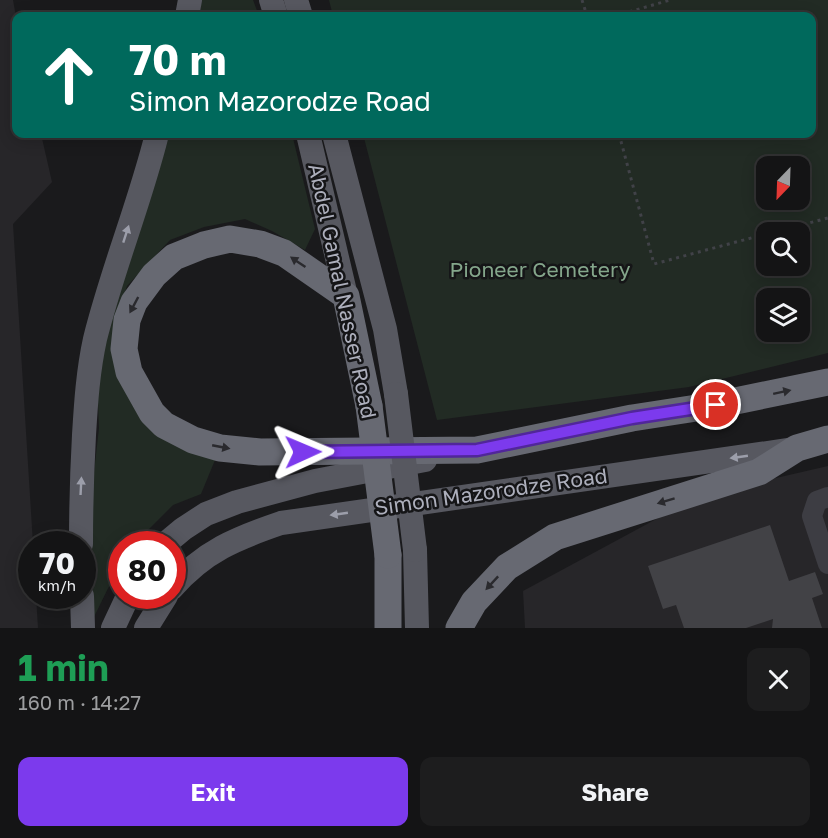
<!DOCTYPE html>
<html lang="en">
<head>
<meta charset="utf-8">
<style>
  :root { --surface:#141415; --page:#1d1d1e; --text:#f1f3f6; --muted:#9d9ea0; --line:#333334; --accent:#7c3aed }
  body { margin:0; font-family:"Golos Text",sans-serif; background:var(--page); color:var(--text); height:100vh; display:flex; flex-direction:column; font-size:22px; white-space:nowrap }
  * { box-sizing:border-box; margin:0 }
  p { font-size:20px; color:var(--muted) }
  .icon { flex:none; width:33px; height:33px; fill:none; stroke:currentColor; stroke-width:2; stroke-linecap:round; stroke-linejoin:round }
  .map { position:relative; height:628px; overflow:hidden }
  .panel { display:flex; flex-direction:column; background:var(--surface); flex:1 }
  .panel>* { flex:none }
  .top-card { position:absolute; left:12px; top:12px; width:804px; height:126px; border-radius:12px; box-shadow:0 3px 15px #0003,0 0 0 2px var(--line); background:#00695c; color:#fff; overflow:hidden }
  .needle { width:39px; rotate:203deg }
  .buttons { position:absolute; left:756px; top:156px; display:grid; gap:12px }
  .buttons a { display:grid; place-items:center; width:54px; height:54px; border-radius:12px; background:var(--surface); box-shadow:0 3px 15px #0003,0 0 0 2px var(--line); font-size:30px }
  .speed { position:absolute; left:18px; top:531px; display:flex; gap:12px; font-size:30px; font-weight:700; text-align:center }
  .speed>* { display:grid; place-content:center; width:78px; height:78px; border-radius:50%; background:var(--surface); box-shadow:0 3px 15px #0003,0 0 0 2px var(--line); line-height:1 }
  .speed small { font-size:15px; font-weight:400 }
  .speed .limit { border:9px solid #d22; background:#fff; color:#111 }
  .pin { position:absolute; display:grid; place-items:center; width:51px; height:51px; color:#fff; margin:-26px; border:3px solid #fff; border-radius:50%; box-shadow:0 2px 6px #0007 }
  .me { position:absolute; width:66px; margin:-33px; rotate:89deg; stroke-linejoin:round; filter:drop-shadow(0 0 4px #0008) }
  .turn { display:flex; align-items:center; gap:21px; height:126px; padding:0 18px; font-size:27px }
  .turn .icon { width:78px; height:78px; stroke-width:2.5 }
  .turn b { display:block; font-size:42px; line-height:51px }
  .round { display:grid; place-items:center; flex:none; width:63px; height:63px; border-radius:12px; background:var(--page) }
  .headline { display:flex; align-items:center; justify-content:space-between; height:102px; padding:0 18px }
  h1 { font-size:36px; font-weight:700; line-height:45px; color:#1e9e55 }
  .button { display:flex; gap:12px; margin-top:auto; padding:12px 18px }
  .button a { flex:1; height:69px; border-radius:12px; background:var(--accent); color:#fff; font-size:24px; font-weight:700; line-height:69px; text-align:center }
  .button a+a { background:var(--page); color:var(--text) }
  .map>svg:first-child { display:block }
  .built { fill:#272629 }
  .green { fill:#222b24; fill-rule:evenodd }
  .building { fill:#424246 }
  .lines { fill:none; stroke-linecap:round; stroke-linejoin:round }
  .path { stroke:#414248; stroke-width:3; stroke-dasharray:3 4.5; stroke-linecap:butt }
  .minor { stroke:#3d3d43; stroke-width:20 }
  .major { stroke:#575860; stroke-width:24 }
  .highway { stroke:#676972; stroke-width:27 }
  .major-bridge { stroke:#575860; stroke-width:24 }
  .highway-bridge { stroke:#676972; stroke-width:27 }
  .oneway { fill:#9c9eaa }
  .oneway2 { fill:#2a2a2e }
  .route-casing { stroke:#51269a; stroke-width:15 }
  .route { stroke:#7c3aed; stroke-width:10 }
  .labels { text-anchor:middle; stroke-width:5; stroke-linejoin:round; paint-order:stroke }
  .park-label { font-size:21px; fill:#84a68b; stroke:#151517 }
  .street-label { font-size:21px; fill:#adafbc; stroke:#151517 }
</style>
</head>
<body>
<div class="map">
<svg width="828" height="628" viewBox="0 0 828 628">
  <rect width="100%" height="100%" fill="#1a1a1c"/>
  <g class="built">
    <path d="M0 0H13L16 17V134H41L52 182 13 224 33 544 32 596H36L38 628H0Z"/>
    <path d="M828 466V628H525L523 591 699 496Z"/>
  </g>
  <g class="green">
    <path d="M202 0H253L259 16H199Z"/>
    <path d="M329 0H828V353L689 387 437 420 363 134H812V16H333ZM766 166H800V200H766ZM766 232H800V266H766ZM766 298H800V332H766Z"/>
    <path d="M168 134H292L315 229 305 250 272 231 245 219 204 227 170 240 127 286 116 320 118 365 215 460 201 494 173 505 134 544H122L121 562 90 625 93 583 88 526 99 428 97 377 109 314Z"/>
  </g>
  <path class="building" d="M770 525 789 581 815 572 823 594 812 598 822 628H772L773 619 746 628H684L676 605 663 609 648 566Z"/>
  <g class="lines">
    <g class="path">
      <path d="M582 0 587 16"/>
      <path d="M615 16 670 0"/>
      <path d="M619 134 654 264 766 234"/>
      <path d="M774 232 828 218"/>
    </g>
    <path class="minor" d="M828 497 817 501 812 516 828 564"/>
    <g class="major">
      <path d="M271 0 276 16"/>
      <path d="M296 0 301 16"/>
      <path d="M187 16 190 0"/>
      <path d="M308 134 346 296"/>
      <path d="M334 134 385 329 396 394"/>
      <path d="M81 544C81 508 82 471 84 435 86 402 88 371 95 339 112 270 140 203 157 134"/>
      <path d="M165 544 183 529 206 514 237 502 315 481 425 460"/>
      <path d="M415 550 417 628"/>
      <path d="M172 588C204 551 237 538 281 523L795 449"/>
      <path d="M82 596 83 628"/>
      <path d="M113 628 128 596"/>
      <path d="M146 628 166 596"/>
    </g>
    <g class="highway">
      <path d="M369 406 346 296 284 253 260 244 230 239 204 245 174 257 154 275 134 302 127 320 124 349 129 372 152 413 164 425 193 440 220 448 260 452 477 450 632 418 716 405 828 382"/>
      <path d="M388 555V628"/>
      <path d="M459 628 474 602 507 567 555 537 759 472 797 448 828 439"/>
    </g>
    <path class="major-bridge" d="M396 394 415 550"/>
    <path class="highway-bridge" d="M369 406 388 555"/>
  </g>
  <defs><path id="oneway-solid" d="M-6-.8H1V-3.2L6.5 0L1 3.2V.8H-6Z" transform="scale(1.5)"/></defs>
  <g class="oneway">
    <use href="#oneway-solid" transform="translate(126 234) rotate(-72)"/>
    <use href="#oneway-solid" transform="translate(739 457) rotate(172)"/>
    <use href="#oneway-solid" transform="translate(81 486) rotate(-87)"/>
    <use href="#oneway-solid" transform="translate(339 514) rotate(172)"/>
  </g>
  <g class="oneway2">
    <use href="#oneway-solid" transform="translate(298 262) rotate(-146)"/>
    <use href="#oneway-solid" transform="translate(134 305) rotate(118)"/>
    <use href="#oneway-solid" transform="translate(782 392) rotate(-12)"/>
    <use href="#oneway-solid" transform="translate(221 447) rotate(11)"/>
    <use href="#oneway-solid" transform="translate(666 501) rotate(163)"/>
    <use href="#oneway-solid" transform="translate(492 583) rotate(133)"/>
  </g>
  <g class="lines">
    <defs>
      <path id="route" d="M303 452 477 450 632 418 716 405"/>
    </defs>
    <use href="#route" class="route-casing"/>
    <use href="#route" class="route"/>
  </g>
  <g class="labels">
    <g class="park-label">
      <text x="540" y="277">Pioneer Cemetery</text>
    </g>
    <g class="street-label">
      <text transform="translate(342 291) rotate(78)" y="7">Abdel Gamal Nasser Road</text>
      <text transform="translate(491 492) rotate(-8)" y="7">Simon Mazorodze Road</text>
    </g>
  </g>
</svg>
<div class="buttons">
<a><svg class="needle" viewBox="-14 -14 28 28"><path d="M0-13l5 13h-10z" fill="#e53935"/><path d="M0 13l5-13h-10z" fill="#9d9ea0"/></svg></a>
<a><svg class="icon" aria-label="search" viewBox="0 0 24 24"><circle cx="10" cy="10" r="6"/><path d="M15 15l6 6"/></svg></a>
<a><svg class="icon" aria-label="layers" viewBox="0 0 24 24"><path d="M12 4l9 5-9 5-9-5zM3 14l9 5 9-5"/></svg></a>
</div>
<div class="speed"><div>70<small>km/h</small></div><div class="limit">80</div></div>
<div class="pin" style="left:716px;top:405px;background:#d93025"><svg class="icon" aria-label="arrive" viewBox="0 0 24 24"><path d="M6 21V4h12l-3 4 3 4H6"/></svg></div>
<svg class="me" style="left:303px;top:452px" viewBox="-20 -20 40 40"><path d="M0-17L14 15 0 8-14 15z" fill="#7c3aed" stroke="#fff" stroke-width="4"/></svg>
<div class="top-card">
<div class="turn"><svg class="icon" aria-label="ahead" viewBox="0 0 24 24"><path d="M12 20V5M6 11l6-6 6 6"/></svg><div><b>70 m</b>Simon Mazorodze Road</div></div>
</div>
</div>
<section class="panel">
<div class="headline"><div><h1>1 min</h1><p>160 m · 14:27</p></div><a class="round"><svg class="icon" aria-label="close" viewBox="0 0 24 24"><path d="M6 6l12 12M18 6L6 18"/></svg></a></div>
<div class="button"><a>Exit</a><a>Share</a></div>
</section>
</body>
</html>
